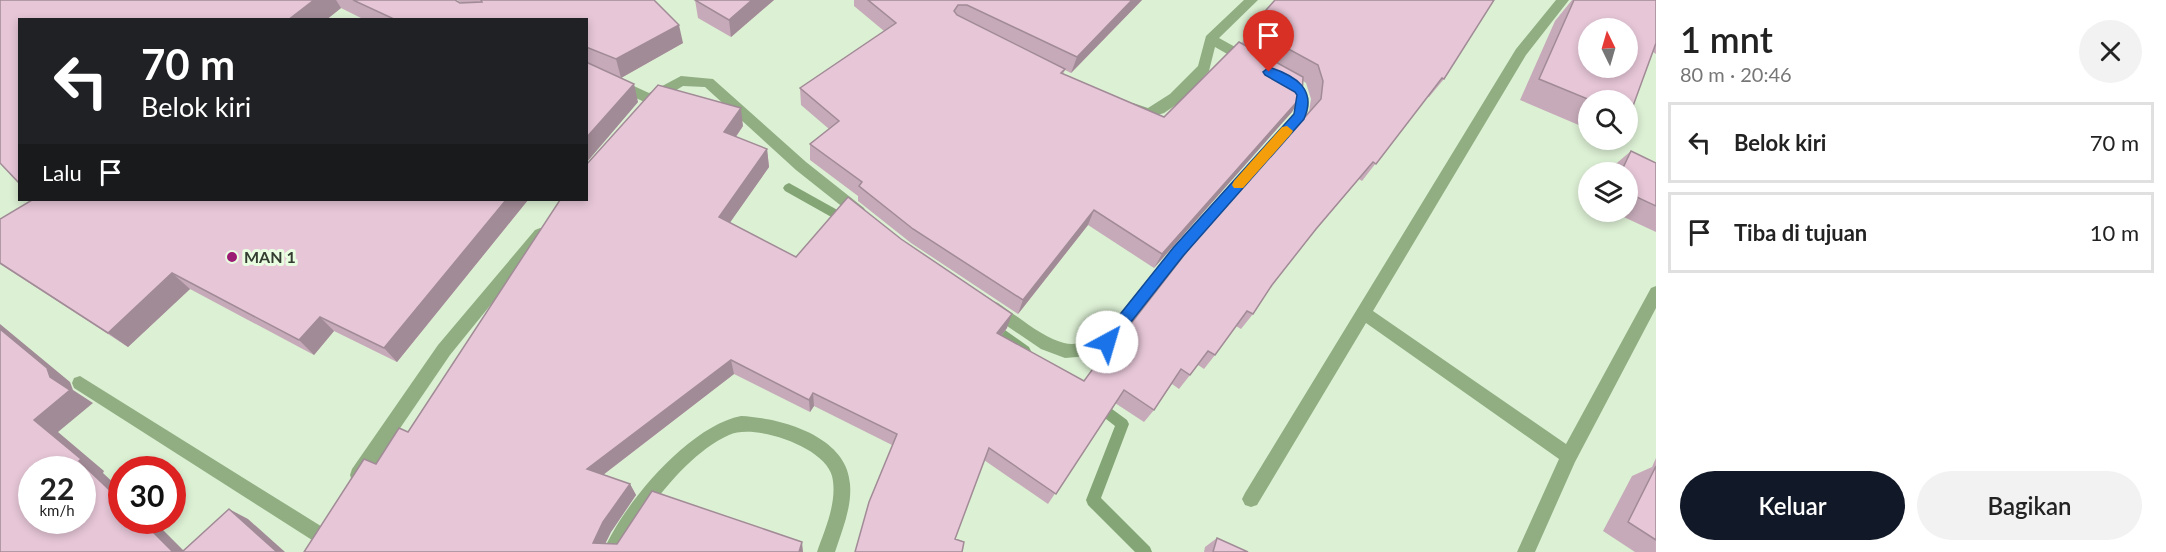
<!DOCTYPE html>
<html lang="id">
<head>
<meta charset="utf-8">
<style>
  :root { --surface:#fff; --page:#f2f2f2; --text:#222; --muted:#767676; --line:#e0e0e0; --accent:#111827 }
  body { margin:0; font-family:Lato,sans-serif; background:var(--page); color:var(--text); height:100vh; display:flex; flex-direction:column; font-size:22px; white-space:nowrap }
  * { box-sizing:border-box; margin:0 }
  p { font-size:20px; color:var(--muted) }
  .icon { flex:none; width:33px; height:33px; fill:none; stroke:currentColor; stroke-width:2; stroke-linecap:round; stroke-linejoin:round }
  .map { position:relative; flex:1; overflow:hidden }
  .side { display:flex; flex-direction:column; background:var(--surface); width:510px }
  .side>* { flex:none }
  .guide { position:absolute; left:18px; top:18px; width:570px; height:183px; border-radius:0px; box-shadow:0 3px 9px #0003; background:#202124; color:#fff; overflow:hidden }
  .needle { width:39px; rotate:355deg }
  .fabs { position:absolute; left:1578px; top:18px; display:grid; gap:12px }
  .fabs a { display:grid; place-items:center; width:60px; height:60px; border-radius:50%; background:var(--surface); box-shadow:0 3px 9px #0003; font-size:30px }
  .speed { position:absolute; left:18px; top:456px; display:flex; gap:12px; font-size:30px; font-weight:700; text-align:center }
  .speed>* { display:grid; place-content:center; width:78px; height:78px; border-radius:50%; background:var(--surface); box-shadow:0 3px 9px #0003; line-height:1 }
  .speed small { font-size:15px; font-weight:400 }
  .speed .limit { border:9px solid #d22; background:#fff; color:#111 }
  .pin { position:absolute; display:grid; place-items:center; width:51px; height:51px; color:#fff; margin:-62px -26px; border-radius:50% 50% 50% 0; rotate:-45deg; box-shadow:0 0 6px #0007 }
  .pin .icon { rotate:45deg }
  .me { position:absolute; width:66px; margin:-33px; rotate:39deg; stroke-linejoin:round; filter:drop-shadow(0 0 4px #0008) }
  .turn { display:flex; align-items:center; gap:21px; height:126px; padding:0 24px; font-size:27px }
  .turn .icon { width:78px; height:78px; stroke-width:2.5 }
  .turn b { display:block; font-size:42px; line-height:51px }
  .then { display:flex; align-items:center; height:57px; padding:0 24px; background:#0003; gap:12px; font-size:22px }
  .round { display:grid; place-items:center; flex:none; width:63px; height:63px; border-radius:32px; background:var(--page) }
  .head { display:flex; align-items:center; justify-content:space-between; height:102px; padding:0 24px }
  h1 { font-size:36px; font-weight:600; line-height:45px }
  .action { display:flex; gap:12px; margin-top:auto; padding:12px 24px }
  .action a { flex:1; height:69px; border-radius:36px; background:var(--accent); color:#fff; font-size:24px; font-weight:600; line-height:69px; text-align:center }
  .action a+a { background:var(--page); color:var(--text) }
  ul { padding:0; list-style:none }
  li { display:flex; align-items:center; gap:18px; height:81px; margin:0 12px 9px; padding:0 12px; border:3px solid var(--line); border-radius:0px }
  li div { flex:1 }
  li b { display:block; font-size:22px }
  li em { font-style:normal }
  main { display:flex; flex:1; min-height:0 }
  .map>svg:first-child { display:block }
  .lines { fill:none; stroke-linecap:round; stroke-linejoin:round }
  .stream { fill:#84a676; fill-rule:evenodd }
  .minor { fill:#90ae82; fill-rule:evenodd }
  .wall { fill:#c6aab9 }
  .shaded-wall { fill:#a18b96 }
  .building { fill:#e6c6d7; stroke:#a18b96; stroke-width:1.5; fill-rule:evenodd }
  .route { fill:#1a73e8; stroke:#114b97; stroke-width:1.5 }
  .slow { fill:#f59e0b }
  .poi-dot { fill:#9b1d73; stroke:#e9fde1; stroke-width:2 }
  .labels { text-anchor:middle; stroke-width:6; stroke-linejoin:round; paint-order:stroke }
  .poi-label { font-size:16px; font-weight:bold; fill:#343c31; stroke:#e9fde1; text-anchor:start }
</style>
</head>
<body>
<main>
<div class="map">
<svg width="1656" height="552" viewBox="0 0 1656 552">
  <rect width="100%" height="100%" fill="#dcf0d4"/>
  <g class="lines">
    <g class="stream">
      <path d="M789 183 850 217 852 220 850 223H842L785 191 783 188 785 185Z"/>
      <path d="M991 320 1029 347 1031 351 1029 355 1025 357 1021 355 987 329 985 325 987 321Z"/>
      <path d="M1097 398 1127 420 1129 424 1101 498 1150 547 1152 552H1135L1088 505 1086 500 1115 426 1092 408 1090 404 1092 400Z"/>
    </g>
    <g class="minor">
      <path d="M1244 0H1258L1219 38 1253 57 1254 60 1253 63H1243L1215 47 1209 71 1180 102 1164 113 1148 118 1128 112 1126 108 1128 104 1133 103 1148 108 1170 94 1198 66 1206 36Z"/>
      <path d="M1556 0H1569L1526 55 1373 311 1566 444 1651 288 1656 286V308L1575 462 1535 552H1517L1559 459 1366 323 1257 505 1251 507 1245 505 1242 499 1245 493 1516 49Z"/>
      <path d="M586 64 649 93 681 76 713 79 806 162 864 208 866 212 864 216H854L796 170 705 87 683 86 651 105 586 75Z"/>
      <path d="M1287 77C1307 84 1314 99 1305 119L1183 256 1113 347 1089 356 1065 358 1041 349 988 313 985 308 988 303 993 301 998 303C1016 315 1044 339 1064 343 1076 346 1090 341 1101 337L1173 248 1294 113 1296 95 1280 82Z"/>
      <path d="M540 228 545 230 547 234 545 238 450 355 364 481 358 483 352 481 350 475 352 469 438 345 535 230Z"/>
      <path d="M80 376 324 528 327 534 324 540 318 543 312 540 74 388 72 383 74 378Z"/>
      <path d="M741 416C781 418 847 436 850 484 852 508 842 530 835 552H817C825 529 838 501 832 476 825 447 755 423 729 435 685 455 645 511 622 552H603C623 504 689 426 741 416Z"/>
    </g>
  </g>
  <g class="wall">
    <path d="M0 0H455L460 3H462L457 0H654L683 43 621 78 638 102 586 163V20H365L341 8 326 20H20Z"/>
    <path d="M695 0H774L731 37 698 18Z"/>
    <path d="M854 0H1142L1071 73 1065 70 1063 74 1164 117 1242 43 1250 28 1444 79 1429 97H1427L1362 181 1359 179 1310 237 1272 285 1253 314 1241 329 1236 326 1215 355 1204 369 1198 365 1179 389 1172 384 1154 410 1144 422 1115 403 1048 504 984 460 955 539 962 552 892 445 814 406 810 412 734 374 603 475 630 484 636 495 611 532 605 544 802 542 304 552 376 464 408 432 743 126 736 137 767 149 769 167 729 223 796 257 1007 328 1001 336 1084 381 1309 111 1311 99 1306 83 1303 81 1292 112 1154 268 1088 225 1018 314 911 243 858 201V196L810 160V144L829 129 801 105 800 88 884 31 854 6Z"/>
    <path d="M1572 0H1656V54L1653 52 1629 117 1628 118V100H1588V129L1520 100 1555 21Z"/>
    <path d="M1631 151 1656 163V232L1613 212H1628V172H1609L1611 168Z"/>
    <path d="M528 200 397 362 334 331 314 355 190 289 128 347 0 264V219Z"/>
    <path d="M1656 458V552H1635L1603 531 1632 476 1652 467Z"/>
    <path d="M1217 538 1248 552H1204L1205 547Z"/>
  </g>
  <g class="shaded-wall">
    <path d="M314 0H336L341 8 326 20H288Z"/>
    <path d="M752 0H774L731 37 729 20Z"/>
    <path d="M1132 0H1142L1071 73 1077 57Z"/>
    <path d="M679 25 683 43 621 78 616 59Z"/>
    <path d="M634 84 638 102 586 163V138Z"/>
    <path d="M1302 96 1292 112 1154 268 1162 254Z"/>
    <path d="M741 108 743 126 727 149 724 132Z"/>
    <path d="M767 149 769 167 722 234 719 217Z"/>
    <path d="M506 200H528L397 362 384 348Z"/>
    <path d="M1094 210 1088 225 1018 314 1023 300Z"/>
    <path d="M172 273 190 289 128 347 108 333Z"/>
    <path d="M1012 314 1007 328 992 347 997 333Z"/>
    <path d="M320 317 334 331 314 355 299 340Z"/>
    <path d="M0 324 70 382 73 390 93 403 58 432 104 471 103 473 122 491V502L34 420 0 329Z"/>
    <path d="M731 360 734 374 595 481 587 469Z"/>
    <path d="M813 393 814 406 810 412 809 400Z"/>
    <path d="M630 484 636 495 611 532 601 552 593 543 603 522Z"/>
    <path d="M229 509 248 519 285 552H277Z"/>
    <path d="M141 520H153L185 552H173Z"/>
    <path d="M802 542 803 552H799Z"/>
  </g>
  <g class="building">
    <path d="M0 0H314L288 20H20V184L0 163Z"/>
    <path d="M353 0H455L460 3 482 2 481 0H654L679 25 616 59 586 47V20H396Z"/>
    <path d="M695 0H752L729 20Z"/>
    <path d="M868 0H1132L1077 57 967 5H958L954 11 957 15 1065 69 1061 73 1164 117 1239 42 1303 77 1302 96 1162 254 1094 210 1023 300 913 229 859 186 862 182 810 144 839 121 800 88 896 23Z"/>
    <path d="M1275 0H1494L1444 79 1442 78 1376 164 1373 162 1316 229 1272 285 1253 314 1247 311 1215 355 1208 351 1190 375 1181 369 1154 410 1124 390 1056 494 989 448 955 539 964 542 962 552H855L869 502 897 434 813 393 809 400 731 360 587 469 630 484 603 522 593 543 617 544 652 491 802 542 799 552H304L364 459 376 464 399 428 408 432 560 200H586V165L658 85 741 108 724 132 767 149 719 217 796 257 848 197 901 239 1012 314 997 333 1084 381 1114 340 1123 334 1195 241 1321 99 1323 81 1318 65 1250 28Z"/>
    <path d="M1574 0H1656V43L1629 117 1628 116V100H1590L1539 79ZM1588 28H1628V68H1588Z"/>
    <path d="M586 62 634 84 586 138Z"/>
    <path d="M1631 151 1656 163V206L1628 193V172H1621Z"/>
    <path d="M32 200H506L384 348 320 317 299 340 172 273 108 333 0 263V219Z"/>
    <path d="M0 329 47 368 50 377 70 390 34 420 81 459 79 461 122 502V520H141L173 552H0ZM32 470H82V520H32Z"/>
    <path d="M1656 466V540L1628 522Z"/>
    <path d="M229 509 277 552H182Z"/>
    <path d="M1217 538 1248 552H1213Z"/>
  </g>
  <path class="route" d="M1269 67C1296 76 1317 89 1304 119L1183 256 1112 346 1107 348 1102 346 1100 342 1102 337 1173 248 1294 114 1297 95 1295 92 1265 75 1263 72Z"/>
  <path class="slow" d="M1287 126 1293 131 1291 134 1243 188H1234L1232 185 1234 181 1282 127Z"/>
  <circle class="poi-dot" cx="232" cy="257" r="6"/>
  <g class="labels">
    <g class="poi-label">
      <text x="244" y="263">MAN 1</text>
    </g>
  </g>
</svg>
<div class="fabs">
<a><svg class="needle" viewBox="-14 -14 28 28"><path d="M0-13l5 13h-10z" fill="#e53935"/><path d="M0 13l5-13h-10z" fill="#767676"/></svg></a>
<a><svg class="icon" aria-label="search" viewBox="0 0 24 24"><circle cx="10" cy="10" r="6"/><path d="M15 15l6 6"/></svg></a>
<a><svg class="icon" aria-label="layers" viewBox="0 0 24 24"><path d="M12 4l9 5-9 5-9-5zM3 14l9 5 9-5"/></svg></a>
</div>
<div class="speed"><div>22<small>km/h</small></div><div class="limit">30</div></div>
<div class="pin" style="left:1269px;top:72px;background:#d93025"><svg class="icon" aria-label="arrive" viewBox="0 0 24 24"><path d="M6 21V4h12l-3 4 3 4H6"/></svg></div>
<svg class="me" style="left:1107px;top:342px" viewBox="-20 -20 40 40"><circle r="19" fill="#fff"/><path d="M0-13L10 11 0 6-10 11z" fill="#1a73e8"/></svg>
<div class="guide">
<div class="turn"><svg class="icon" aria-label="left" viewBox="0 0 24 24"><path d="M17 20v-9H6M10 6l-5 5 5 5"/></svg><div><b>70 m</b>Belok kiri</div></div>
<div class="then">Lalu<svg class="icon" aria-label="arrive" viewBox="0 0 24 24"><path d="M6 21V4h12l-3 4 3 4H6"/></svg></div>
</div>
</div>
<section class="side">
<div class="head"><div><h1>1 mnt</h1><p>80 m · 20:46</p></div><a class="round"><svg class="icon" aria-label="close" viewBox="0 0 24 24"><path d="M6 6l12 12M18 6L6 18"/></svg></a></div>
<ul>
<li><svg class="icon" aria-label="left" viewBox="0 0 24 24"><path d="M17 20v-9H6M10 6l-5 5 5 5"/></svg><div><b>Belok kiri</b></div><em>70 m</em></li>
<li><svg class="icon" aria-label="arrive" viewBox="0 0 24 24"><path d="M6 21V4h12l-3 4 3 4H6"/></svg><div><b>Tiba di tujuan</b></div><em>10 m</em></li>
</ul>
<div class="action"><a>Keluar</a><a>Bagikan</a></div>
</section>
</main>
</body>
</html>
